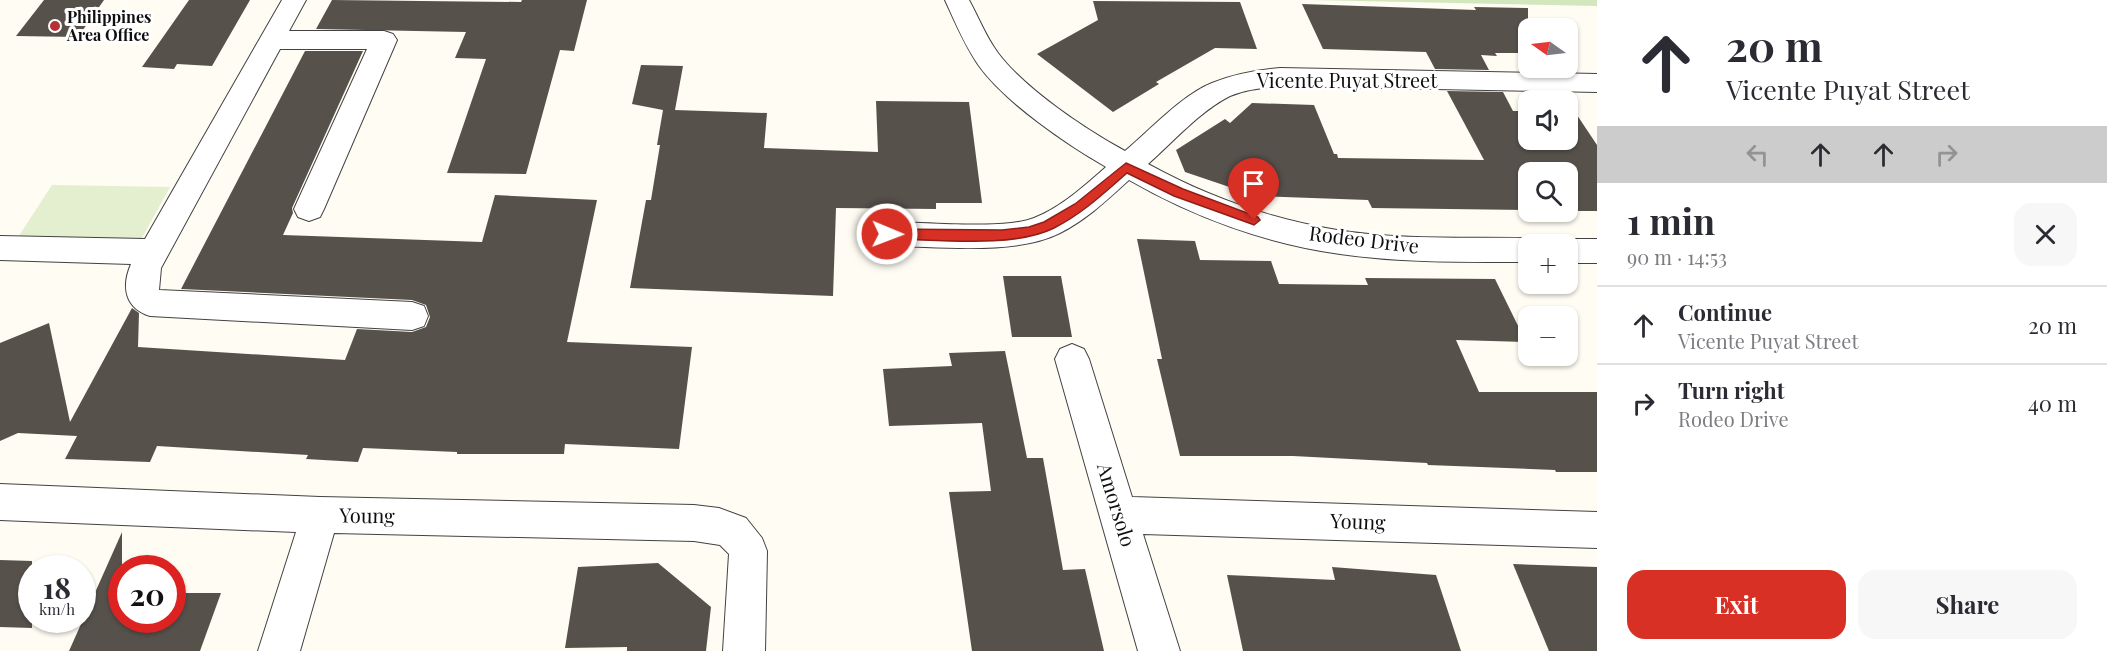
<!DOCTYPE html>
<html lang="en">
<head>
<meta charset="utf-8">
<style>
  :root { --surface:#fff; --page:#f7f7f7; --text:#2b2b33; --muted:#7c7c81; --line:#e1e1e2; --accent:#d93025 }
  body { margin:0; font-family:"Playfair Display",serif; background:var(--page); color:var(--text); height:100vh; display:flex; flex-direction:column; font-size:22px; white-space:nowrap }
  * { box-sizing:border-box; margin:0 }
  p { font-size:20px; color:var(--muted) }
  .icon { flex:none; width:33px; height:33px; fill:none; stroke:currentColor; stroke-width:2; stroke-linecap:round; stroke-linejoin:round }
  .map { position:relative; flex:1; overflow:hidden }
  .panel { display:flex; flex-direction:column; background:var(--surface); width:510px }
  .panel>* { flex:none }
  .guide { background:#fff; color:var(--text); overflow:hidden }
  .needle { width:39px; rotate:284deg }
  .fabs { position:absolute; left:1518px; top:18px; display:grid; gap:12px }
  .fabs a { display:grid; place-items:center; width:60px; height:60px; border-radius:12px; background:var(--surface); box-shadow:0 2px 4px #0004; font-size:30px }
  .speed { position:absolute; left:18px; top:555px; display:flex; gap:12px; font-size:30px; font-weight:700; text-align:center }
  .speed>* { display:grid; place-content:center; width:78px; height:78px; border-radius:50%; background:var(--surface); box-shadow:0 2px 4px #0004; line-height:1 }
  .speed small { font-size:15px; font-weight:400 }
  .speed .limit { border:9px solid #d22; background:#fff; color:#111 }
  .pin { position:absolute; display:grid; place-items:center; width:51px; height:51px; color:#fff; margin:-62px -26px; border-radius:50% 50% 50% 0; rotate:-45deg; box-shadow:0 0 6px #0007 }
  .pin .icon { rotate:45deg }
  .me { position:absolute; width:66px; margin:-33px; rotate:91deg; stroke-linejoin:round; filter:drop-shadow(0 0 4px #0008) }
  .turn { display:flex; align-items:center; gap:21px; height:126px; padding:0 30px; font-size:27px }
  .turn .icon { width:78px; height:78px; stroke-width:2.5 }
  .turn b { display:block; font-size:42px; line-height:51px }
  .lanes { display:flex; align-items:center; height:57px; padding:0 30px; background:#0003; justify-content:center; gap:30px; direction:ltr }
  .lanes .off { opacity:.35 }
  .round { display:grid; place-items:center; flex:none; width:63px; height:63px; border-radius:18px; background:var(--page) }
  .head { display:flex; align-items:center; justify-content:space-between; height:102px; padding:0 30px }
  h1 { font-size:36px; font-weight:700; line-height:45px }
  .cta { display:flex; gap:12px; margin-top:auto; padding:12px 30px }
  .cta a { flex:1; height:69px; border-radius:18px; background:var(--accent); color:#fff; font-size:24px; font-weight:700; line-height:69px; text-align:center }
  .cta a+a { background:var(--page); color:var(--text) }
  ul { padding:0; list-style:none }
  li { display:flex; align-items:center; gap:18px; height:78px; padding:0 30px; border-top:2px solid var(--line) }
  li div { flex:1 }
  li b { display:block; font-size:22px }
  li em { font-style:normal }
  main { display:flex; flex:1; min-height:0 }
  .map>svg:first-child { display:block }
  .green { fill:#d2e7be }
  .pitch { fill:#e3efcf }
  .building { fill:#57514c }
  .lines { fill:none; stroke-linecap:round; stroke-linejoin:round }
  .minor-casing { stroke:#424242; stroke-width:2 }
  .minor { fill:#fff; fill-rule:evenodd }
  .route { fill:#d93025; stroke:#8d1f18; stroke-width:1.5 }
  .poi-dot { fill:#b63134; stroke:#fff; stroke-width:2 }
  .labels { text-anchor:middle; stroke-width:6; stroke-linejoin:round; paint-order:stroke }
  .far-poi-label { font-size:16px; font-weight:bold; fill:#0f0f0f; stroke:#fff; text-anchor:start }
  .street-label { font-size:20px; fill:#0f0f0f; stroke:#fff }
</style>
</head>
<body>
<main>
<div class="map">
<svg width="1597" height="651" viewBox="0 0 1597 651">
  <rect width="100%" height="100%" fill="#fefcf3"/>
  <path class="green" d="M1311 0H1597V6Z"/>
  <path class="pitch" d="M52 185 170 187 137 247 13 245Z"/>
  <g class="building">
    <path d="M44 0H104L78 37 16 36Z"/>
    <path d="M189 0H250L212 66 177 64 174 69 142 67Z"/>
    <path d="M332 0 521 2 522 0H587L574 51 560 50 526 174 447 173 486 59 455 58 466 32 316 29Z"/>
    <path d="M1093 1 1240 2 1257 49 1215 48 1156 82 1159 84 1113 112 1037 54 1098 20Z"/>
    <path d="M1302 4 1476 10 1474 7 1528 8V53H1495L1497 56 1481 55 1489 70 1435 69 1426 52 1323 49Z"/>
    <path d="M305 51H363L292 208 293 213 283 235 482 242 495 195 597 200 567 342 692 347 679 449 565 444 564 454H457V452L363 448 358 462 306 459 308 455 157 446 150 462 65 459 77 436 18 433 0 441V343L49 323 70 422 132 308 139 313 138 347 345 360 357 329 412 332 426 327 430 317 426 305 412 300 181 289Z"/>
    <path d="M641 65 683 66 675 110 767 113 764 148 878 152 876 101 969 102 982 203H936V209L836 208 833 296 630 288 646 200H651L660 145H657L663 110 632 104Z"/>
    <path d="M1447 91 1503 92 1513 111H1528V140H1568V112H1575L1597 145V211H1568V172H1528V210L1372 208 1368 200 1256 196 1185 172 1176 150 1225 119 1230 123 1252 103 1314 105 1334 154H1337L1338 158 1484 160Z"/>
    <path d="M1137 239 1195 241 1200 260 1271 261 1279 284 1368 285 1365 278 1495 279 1526 342 1456 340 1479 392H1597V472H1556L1555 470 1428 465 1427 463 1293 456H1180L1157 359H1162Z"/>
    <path d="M1003 276H1061L1072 337H1012Z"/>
    <path d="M1005 351 1027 458H1043L1063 570 1085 569 1104 651H972L949 492 991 491 982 423 889 426 883 369 952 366 949 353Z"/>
    <path d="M122 532V620H172V593H221L200 651H69Z"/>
    <path d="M0 560 32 561V628L0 627Z"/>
    <path d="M658 563 711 607 706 651H627V647L565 648 578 567Z"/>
    <path d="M1513 564 1597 567V651H1549Z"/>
    <path d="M1332 567 1436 575 1461 651H1243L1227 575 1335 580Z"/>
  </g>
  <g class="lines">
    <defs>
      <g id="minor">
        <path d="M282 0H306L289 31H384L393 34 397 40 324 209 320 217 309 221 298 217 294 209 367 49H280L161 268 159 290 412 302 424 306 428 316 424 326 412 330 150 316C125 308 121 287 131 264L0 260V236L145 239Z"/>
        <path d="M945 0H969C979 18 986 37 998 53 1025 89 1085 129 1125 151 1150 130 1182 95 1212 83 1234 74 1257 70 1280 68L1597 74V92L1280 86C1263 88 1246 89 1230 96 1200 111 1173 142 1148 164 1206 196 1270 219 1337 230 1399 240 1465 237 1528 238L1539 241 1541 244H1528V262C1465 262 1402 263 1340 254 1267 244 1193 217 1129 180 1107 200 1086 220 1060 233 1014 256 938 246 887 246L876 242 872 234 876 226 887 222C922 222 1005 230 1034 218 1062 207 1084 186 1106 167 1066 144 1006 103 979 66 965 46 955 22 945 0Z"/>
        <path d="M1568 239H1597V263H1568V244H1556Z"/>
        <path d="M1072 344 1084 349 1089 359 1132 497 1597 512V548L1143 534 1180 651H1138L1055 359 1060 349Z"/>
        <path d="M0 484 320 497 694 505 719 508 746 518 762 538 767 551 765 651H723L729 554 720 545 694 541 334 533 300 651H258L296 532 0 520Z"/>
      </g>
    </defs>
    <use href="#minor" class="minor-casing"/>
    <use href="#minor" class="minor"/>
  </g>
  <path class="route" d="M1126 163 1183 189 1258 217 1260 220 1254 225 1249 223 1174 196 1127 173C1104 193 1082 214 1054 228 1012 249 934 239 887 239L880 234 887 229 1002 230 1029 227 1044 222 1075 204Z"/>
  <circle class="poi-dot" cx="55" cy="26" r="6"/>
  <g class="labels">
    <g class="far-poi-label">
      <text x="67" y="23">Philippines<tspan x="67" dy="18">Area Office</tspan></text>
    </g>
    <g class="street-label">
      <text x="1347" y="88">Vicente Puyat Street</text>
      <text transform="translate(1364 240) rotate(7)" y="7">Rodeo Drive</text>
      <text transform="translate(1116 505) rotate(73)" y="7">Amorsolo</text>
      <text transform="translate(367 516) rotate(1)" y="7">Young</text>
      <text transform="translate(1358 522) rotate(2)" y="7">Young</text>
    </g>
  </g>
</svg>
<div class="fabs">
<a><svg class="needle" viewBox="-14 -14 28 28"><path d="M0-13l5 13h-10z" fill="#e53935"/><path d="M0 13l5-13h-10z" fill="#7c7c81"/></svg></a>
<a><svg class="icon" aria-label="sound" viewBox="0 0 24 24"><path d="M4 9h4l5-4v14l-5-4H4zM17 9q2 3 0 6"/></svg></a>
<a><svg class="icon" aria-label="search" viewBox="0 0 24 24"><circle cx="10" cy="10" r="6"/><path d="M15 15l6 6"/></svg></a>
<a>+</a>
<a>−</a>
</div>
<div class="speed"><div>18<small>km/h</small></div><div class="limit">20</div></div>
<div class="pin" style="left:1254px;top:220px;background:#d93025"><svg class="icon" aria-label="arrive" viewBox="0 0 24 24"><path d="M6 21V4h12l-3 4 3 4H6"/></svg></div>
<svg class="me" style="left:887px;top:234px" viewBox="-20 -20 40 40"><circle r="17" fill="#d93025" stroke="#fff" stroke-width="3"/><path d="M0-11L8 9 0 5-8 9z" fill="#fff"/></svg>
</div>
<section class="panel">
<div class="guide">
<div class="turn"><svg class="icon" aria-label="ahead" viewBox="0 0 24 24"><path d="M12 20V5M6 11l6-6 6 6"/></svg><div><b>20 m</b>Vicente Puyat Street</div></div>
<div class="lanes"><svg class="icon off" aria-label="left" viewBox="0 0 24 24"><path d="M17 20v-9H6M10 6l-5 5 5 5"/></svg><svg class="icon" aria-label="ahead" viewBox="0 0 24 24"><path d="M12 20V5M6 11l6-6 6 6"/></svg><svg class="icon" aria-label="ahead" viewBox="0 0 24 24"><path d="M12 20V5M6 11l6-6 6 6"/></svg><svg class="icon off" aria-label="right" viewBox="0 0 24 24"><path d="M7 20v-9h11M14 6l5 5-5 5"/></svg></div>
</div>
<div class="head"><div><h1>1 min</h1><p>90 m · 14:53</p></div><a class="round"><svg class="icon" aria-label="close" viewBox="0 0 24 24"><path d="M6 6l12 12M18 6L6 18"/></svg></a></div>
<ul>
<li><svg class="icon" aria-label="ahead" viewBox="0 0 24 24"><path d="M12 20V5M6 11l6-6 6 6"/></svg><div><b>Continue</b><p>Vicente Puyat Street</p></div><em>20 m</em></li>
<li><svg class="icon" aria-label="right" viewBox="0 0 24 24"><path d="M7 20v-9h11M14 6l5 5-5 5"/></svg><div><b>Turn right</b><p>Rodeo Drive</p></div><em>40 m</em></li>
</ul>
<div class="cta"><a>Exit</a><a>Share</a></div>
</section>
</main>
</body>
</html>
